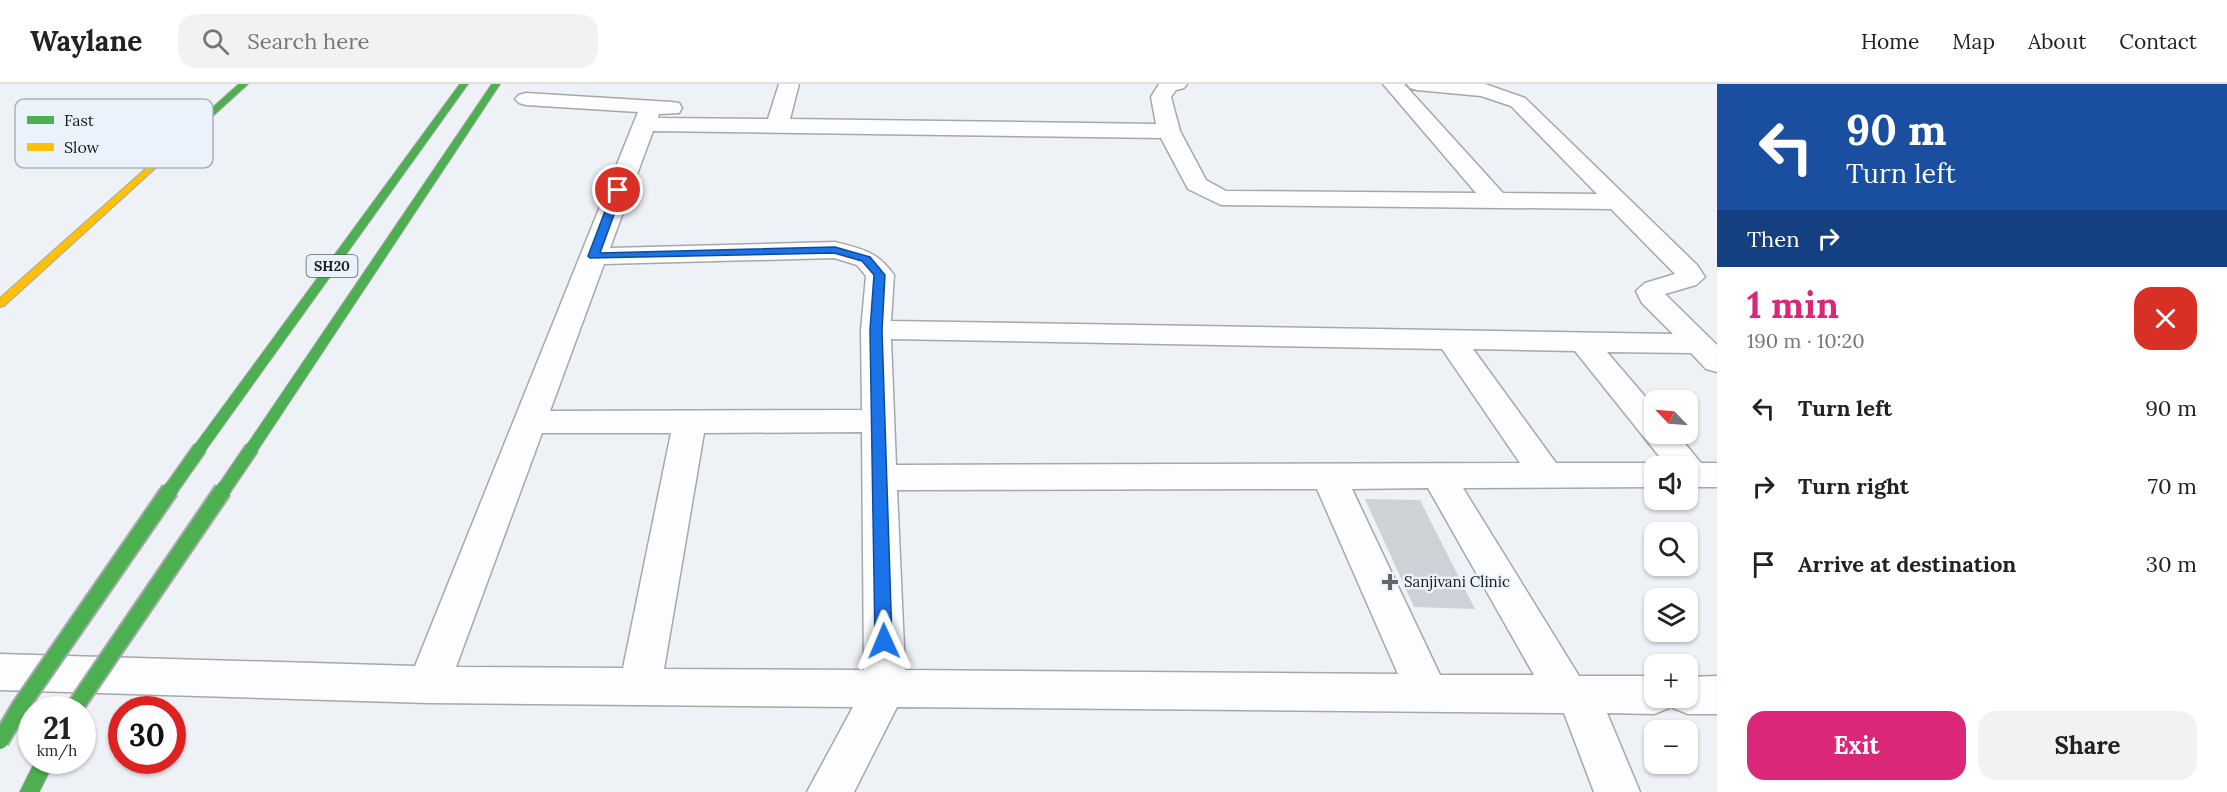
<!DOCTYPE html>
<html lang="en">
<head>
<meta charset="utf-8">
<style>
  :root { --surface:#fff; --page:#f2f2f2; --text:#222; --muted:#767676; --line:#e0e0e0; --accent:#db2777 }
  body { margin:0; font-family:Lora,serif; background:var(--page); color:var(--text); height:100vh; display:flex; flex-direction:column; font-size:22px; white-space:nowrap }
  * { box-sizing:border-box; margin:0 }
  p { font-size:20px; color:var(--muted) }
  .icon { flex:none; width:33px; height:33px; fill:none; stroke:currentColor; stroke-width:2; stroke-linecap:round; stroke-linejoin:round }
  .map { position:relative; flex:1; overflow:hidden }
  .panel { display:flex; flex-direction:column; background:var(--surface); width:510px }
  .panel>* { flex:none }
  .banner { background:#1a4fa0; color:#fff; overflow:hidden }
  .needle { width:39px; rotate:295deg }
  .tools { position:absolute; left:1644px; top:306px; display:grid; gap:12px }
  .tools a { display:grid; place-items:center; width:54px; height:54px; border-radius:12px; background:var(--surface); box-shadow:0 2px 4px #0004; font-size:30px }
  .speed { position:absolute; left:18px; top:612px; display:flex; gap:12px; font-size:30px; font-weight:700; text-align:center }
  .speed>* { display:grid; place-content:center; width:78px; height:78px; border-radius:50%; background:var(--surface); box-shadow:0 2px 4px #0004; line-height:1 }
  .speed small { font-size:15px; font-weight:400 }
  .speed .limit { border:9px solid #d22; background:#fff; color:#111 }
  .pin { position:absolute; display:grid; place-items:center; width:51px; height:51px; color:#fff; margin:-26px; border:3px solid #fff; border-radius:50%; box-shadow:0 2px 6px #0007 }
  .me { position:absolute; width:66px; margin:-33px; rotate:359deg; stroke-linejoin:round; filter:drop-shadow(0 0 4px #0008) }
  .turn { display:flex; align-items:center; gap:21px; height:126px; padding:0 30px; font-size:27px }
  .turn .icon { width:78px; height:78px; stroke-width:2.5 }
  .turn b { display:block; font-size:42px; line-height:51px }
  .then { display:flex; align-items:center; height:57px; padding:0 30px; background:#0003; gap:12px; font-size:22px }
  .round { display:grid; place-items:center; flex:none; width:63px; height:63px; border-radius:18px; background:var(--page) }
  .head { display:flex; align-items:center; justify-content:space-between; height:102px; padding:0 30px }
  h1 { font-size:36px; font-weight:700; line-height:45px; color:var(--accent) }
  .cta { display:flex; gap:12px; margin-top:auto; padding:12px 30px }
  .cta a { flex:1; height:69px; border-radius:18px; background:var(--accent); color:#fff; font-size:24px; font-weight:700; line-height:69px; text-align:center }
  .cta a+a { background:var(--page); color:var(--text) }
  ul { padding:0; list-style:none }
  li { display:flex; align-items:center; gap:18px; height:78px; padding:0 30px }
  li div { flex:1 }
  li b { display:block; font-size:22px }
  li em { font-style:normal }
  header { display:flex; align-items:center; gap:36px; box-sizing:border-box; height:84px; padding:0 30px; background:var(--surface); border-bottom:2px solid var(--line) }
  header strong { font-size:28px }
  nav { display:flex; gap:33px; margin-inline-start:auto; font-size:21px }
  .search { width:420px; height:54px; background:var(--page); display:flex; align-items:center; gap:15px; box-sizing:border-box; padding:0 21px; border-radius:18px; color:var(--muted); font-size:22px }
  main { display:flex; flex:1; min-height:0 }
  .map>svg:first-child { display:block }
  .building { fill:#ced1d5 }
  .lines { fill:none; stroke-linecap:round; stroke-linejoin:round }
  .street-casing { stroke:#a5a8ab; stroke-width:3 }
  .fast-casing { stroke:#a5a8ab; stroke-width:2 }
  .slow-casing { stroke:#a5a8ab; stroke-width:2 }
  .street { fill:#fcfdfe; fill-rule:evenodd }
  .fast { fill:#4caf50; fill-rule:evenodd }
  .slow { fill:#ffc107; fill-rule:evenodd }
  .fast-bridge-far1-casing { stroke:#a5a8ab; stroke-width:16; stroke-linecap:butt }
  .fast-bridge-casing { stroke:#a5a8ab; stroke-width:20; stroke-linecap:butt }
  .fast-bridge-far1 { stroke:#4caf50; stroke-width:13 }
  .fast-bridge { stroke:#4caf50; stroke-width:16 }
  .route { fill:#1a73e8; stroke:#114b97; stroke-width:1.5 }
  .poi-dot { fill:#64686b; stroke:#eaf2fb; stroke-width:2 }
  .labels { text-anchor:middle; stroke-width:5; stroke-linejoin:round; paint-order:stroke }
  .shield { fill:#eaf2fb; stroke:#585d62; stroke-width:1.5 }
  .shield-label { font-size:14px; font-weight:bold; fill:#1a1d20 }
  .poi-label { font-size:15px; fill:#1a1d20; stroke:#eaf2fb; text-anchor:start }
  .key { fill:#eaf2fb; stroke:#acb2b9; stroke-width:1.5 }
  .key-label { font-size:16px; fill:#1a1d20 }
</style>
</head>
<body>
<header>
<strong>Waylane</strong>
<div class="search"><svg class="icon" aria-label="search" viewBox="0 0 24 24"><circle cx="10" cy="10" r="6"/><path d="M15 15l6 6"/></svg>Search here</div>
<nav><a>Home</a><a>Map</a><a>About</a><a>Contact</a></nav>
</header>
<main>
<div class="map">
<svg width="1717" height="708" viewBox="0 0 1717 708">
  <rect width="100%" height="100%" fill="#eef2f7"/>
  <path class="building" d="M1365 415 1420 416 1475 525 1414 523Z"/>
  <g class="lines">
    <defs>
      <path id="street" d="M779 0H799L790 35 1156 40 1151 13 1159 0H1187L1184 4 1176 6 1171 13 1180 47 1206 96 1226 107 1476 109 1383 0H1404L1503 109 1597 110 1511 22 1481 12 1417 6 1410 4 1407 0H1485L1525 14 1697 181 1705 193 1696 201 1665 210 1717 261V288L1706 285 1691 269 1607 268 1654 323V350H1677L1701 379H1717V403H1688V382H1667L1575 267 1473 265 1556 379H1654L1666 382H1654V403L1463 404 1579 592H1654V614H1688V593L1717 592V630H1688L1673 624 1671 620 1669 624 1654 630 1607 629 1640 708H1594L1564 629 897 623 854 708H807L853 623 428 619 0 606V570L415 582 638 28 526 21 519 19 515 15 519 11 526 9 671 18 679 19 682 24 679 29 659 30 658 34 768 35ZM653 47 1161 54 1188 105 1221 121 1611 125 1675 190 1645 199 1636 207 1642 219 1673 250 891 237 894 191C877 167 862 165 835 158L610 164ZM834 174 857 181 866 192 861 246 862 326 550 327 604 180ZM891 255 1442 265 1520 379 896 381ZM862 348 864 586 664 585 704 349ZM542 349H671L623 584 456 583ZM1428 404 1534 591H1440L1352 405ZM1317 405 1398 590 905 586 897 406Z"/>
      <g id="fast">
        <path d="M239 0H248L162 78H156V74Z"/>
        <path d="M460 0H468L205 367H195L193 364 195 361Z"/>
        <path d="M492 0H500L257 367H247L245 364 247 361Z"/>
        <path d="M36 676H55L39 708H20Z"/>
      </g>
      <path id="slow" d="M159 73 164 76 162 78 4 222 0 223V214Z"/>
    </defs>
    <use href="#street" class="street-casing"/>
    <use href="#fast" class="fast-casing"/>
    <use href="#slow" class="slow-casing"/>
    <use href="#street" class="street"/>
    <use href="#fast" class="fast"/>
    <use href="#slow" class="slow"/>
    <defs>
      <g id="fast-bridge-far1">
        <path d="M169 408 200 364"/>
        <path d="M222 408 252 364"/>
      </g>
      <g id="fast-bridge">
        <path d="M73 626 223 406"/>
        <path d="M0 657 20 623 170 406"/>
      </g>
    </defs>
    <use href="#fast-bridge-far1" class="fast-bridge-far1-casing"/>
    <use href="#fast-bridge" class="fast-bridge-casing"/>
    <use href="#fast-bridge-far1" class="fast-bridge-far1"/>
    <use href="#fast-bridge" class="fast-bridge"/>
  </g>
  <path class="route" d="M618 103 623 106 600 169 835 163 870 173 885 191 882 246 892 557 890 562H878L875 557 870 246 874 191 862 177 834 169 590 174 588 172 613 106Z"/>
  <path class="poi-dot" d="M1387 489h6v6h6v6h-6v6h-6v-6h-6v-6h6z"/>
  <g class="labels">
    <rect class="shield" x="306.5" y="171" width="51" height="22" rx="4.5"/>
    <g class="shield-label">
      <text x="332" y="187">SH20</text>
    </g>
    <g class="poi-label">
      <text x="1404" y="503">Sanjivani Clinic</text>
    </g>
  </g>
  <rect x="15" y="15" width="198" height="69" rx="9" class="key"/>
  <rect x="27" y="32" width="27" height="8" fill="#4caf50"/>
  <rect x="27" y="59" width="27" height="8" fill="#ffc107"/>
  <g class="key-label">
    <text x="64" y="42">Fast</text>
    <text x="64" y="69">Slow</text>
  </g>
</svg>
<div class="tools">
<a><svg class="needle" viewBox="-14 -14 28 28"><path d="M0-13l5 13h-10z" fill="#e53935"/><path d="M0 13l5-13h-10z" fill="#767676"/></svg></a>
<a><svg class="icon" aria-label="sound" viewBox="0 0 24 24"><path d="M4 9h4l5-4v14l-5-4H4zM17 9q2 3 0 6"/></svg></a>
<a><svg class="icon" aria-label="search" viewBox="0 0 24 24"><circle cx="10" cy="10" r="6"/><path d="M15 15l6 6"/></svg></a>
<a><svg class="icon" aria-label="layers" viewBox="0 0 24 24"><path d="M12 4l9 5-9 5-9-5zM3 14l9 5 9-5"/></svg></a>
<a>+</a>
<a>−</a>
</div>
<div class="speed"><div>21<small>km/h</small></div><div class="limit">30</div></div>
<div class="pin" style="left:618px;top:106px;background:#d93025"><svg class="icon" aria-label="arrive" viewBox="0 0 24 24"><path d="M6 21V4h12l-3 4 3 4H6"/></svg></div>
<svg class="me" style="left:884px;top:557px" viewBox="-20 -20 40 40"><path d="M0-17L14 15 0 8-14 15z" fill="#1a73e8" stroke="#fff" stroke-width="4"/></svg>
</div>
<section class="panel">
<div class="banner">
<div class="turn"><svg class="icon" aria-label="left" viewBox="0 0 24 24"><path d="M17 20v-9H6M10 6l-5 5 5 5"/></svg><div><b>90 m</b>Turn left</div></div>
<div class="then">Then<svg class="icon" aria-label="right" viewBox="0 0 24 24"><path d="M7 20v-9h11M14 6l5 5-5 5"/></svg></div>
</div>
<div class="head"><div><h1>1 min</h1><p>190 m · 10:20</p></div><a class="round" style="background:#d93025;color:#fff"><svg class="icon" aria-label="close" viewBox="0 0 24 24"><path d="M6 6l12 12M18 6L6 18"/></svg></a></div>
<ul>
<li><svg class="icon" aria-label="left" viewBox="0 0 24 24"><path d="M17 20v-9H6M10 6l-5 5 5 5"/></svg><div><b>Turn left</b></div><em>90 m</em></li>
<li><svg class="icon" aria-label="right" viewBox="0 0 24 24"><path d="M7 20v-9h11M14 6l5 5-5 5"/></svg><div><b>Turn right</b></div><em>70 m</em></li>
<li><svg class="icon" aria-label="arrive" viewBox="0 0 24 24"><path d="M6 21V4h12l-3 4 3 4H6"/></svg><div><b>Arrive at destination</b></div><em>30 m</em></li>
</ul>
<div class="cta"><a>Exit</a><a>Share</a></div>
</section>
</main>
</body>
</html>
